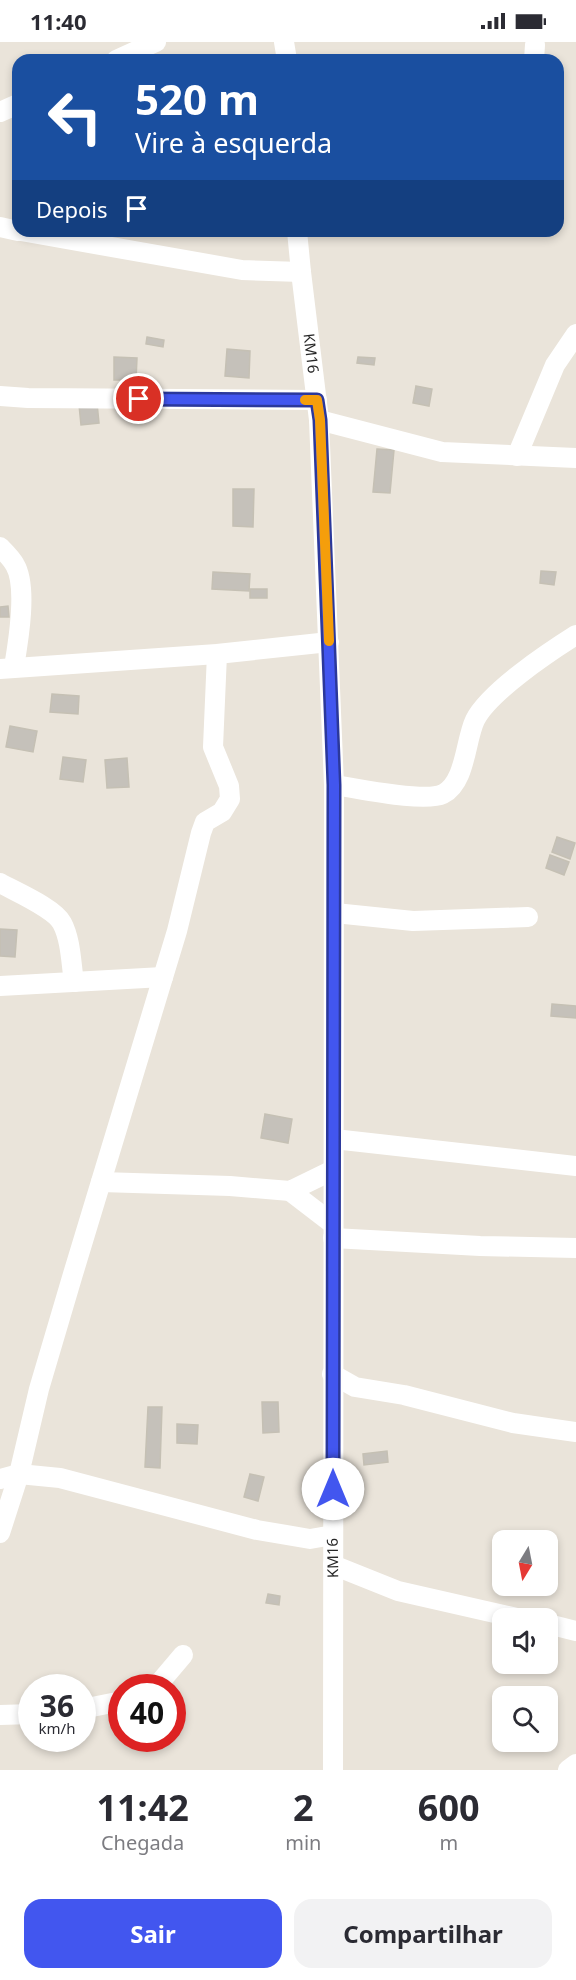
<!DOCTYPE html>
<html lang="pt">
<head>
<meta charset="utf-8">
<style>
  :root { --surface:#fff; --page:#f2f2f3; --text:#2b2b33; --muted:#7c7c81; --accent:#4256ef }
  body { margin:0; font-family:"Noto Sans",sans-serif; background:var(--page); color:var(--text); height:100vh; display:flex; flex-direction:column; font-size:22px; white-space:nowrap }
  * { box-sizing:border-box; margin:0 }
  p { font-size:20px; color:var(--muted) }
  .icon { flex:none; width:33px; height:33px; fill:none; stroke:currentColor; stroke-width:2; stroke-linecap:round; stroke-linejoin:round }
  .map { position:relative; height:1728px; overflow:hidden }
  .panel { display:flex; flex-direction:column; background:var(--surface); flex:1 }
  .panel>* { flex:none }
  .banner { position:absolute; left:12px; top:12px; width:552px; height:183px; border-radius:18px; box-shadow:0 3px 9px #0003; background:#1a4fa0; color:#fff; overflow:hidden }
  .needle { width:39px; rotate:190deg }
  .buttons { position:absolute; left:492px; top:1488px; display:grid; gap:12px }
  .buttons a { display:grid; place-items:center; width:66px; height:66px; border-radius:12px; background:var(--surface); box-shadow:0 3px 9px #0003; font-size:30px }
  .speed { position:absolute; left:18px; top:1632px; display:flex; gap:12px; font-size:30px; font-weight:700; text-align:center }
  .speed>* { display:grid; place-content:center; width:78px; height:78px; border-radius:50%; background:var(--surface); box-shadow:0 3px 9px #0003; line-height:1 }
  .speed small { font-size:15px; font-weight:400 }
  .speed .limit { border:9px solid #d22; background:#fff; color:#111 }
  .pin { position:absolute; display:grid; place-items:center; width:51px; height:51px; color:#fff; margin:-26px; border:3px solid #fff; border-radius:50%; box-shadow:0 2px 6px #0007 }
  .me { position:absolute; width:66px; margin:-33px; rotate:0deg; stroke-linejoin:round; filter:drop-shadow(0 0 4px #0008) }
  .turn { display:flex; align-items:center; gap:21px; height:126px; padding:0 24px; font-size:27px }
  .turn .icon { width:78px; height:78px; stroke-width:2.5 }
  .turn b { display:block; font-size:42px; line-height:51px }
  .then { display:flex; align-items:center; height:57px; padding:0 24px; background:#0003; gap:12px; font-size:22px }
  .eta { display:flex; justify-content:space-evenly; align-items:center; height:102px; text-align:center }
  .eta b { font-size:36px; font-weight:700; line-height:42px }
  .action { display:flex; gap:12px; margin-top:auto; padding:12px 24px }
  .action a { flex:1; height:69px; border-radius:18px; background:var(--accent); color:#fff; font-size:24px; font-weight:700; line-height:69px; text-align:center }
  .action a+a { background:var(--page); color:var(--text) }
  .status { display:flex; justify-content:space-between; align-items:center; height:42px; padding:0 30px; background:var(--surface); direction:ltr }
  .status svg { height:16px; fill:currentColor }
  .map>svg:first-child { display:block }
  .building { fill:#c5c1ba; stroke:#c5c0b4; stroke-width:1.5 }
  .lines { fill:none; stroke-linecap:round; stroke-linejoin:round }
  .minor { stroke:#fff; stroke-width:20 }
  .route-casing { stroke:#2b389b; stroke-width:15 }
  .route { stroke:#4256ef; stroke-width:10 }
  .slow { stroke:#f59e0b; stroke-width:10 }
  .labels { text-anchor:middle; stroke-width:6; stroke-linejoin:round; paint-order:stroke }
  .street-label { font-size:15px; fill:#282828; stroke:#fff }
</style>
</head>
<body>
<div class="status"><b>11:40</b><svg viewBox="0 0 49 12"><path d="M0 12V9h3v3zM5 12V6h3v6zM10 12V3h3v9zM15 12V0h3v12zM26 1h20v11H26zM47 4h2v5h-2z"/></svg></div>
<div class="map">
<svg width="576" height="1728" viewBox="0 0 576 1728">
  <rect width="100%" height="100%" fill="#eae4da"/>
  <g class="building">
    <path d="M147 295 164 298 163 305 146 302Z"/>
    <path d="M227 307 250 309 249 336 225 334Z"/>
    <path d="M114 315 137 316 136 338H114Z"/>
    <path d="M358 315 375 316 374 323 357 321Z"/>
    <path d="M416 344 432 347 429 364 413 361Z"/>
    <path d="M97 361 99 381 81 383 79 363Z"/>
    <path d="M377 407 394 408 390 451 373 450Z"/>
    <path d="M233 447H254L253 485 233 484Z"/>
    <path d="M541 529 556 530 554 543 540 541Z"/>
    <path d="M213 530 250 532 249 549 212 547Z"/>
    <rect x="250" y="547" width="17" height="9"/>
    <path d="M8 564 9 575H0V565Z"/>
    <path d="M52 652 79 654 78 672 50 670Z"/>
    <path d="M10 684 37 689 33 710 6 705Z"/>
    <path d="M63 715 86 718 83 740 60 737Z"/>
    <path d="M127 716 129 745 107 746 105 718Z"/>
    <path d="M557 795 575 801 570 817 552 810Z"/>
    <path d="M550 813 569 820 564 833 546 826Z"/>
    <path d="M0 887 17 888 15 915 0 914Z"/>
    <path d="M552 962 576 964V976L551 974Z"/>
    <path d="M265 1072 292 1077 288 1101 261 1096Z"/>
    <path d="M262 1360H278L279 1390 263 1391Z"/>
    <path d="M148 1365H162L160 1426 145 1425Z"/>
    <path d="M177 1382 198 1383 197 1402 177 1401Z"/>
    <path d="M387 1409 388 1420 364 1423 363 1412Z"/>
    <path d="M250 1432 264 1435 258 1459 244 1455Z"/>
    <path d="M268 1552 280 1554 279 1563 266 1561Z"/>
  </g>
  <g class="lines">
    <g class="minor">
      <path d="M284 0 287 18"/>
      <path d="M116 18 156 0"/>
      <path d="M534 18 535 3"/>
      <path d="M0 70 18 62"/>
      <path d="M0 185 18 189"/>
      <path d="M21 189 242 228 301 230"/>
      <path id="s1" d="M297 189 301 230 319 378 334 743 333 1728"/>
      <path d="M0 354 28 356 317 358"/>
      <path d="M319 378 442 410 576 416"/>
      <path d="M517 414 555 323 576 292"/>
      <path d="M0 505C5 510 12 517 15 523 28 545 18 601 14 625"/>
      <path d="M0 627 217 612 329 600"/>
      <path d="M334 743C357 746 424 761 443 752 466 740 465 699 475 678 489 650 549 610 576 593"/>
      <path d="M0 841C16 850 54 866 62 881 71 898 71 921 74 940"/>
      <path d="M335 871 413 879 528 875"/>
      <path d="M0 944 163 935"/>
      <path d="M334 1097 576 1124"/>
      <path d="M101 1140 230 1144 290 1149 333 1128"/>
      <path d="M290 1149 333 1182"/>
      <path d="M333 1196 480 1204 576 1206"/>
      <path d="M332 1332 355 1345 404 1353 513 1381 576 1390"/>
      <path d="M0 1437 19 1432 60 1436 257 1488 310 1497 333 1493"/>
      <path d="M0 1491 19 1432 39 1347 73 1232 177 889 201 791 205 780 222 770 230 757 229 744 213 705 217 612"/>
      <path d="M333 1523 398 1549 517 1576"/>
      <path d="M548 1582 576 1589"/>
      <path d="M152 1646 161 1639 183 1613"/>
      <path d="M82 1667 122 1659"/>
      <path d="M0 1673 32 1672"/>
      <path d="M568 1728 576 1722"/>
    </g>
  </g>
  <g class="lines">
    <defs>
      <path id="route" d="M139 357 317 358 320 378 334 743 333 1447"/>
    </defs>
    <use href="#route" class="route-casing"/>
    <use href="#route" class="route"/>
    <path class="slow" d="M305 358H317L320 378 329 599"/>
  </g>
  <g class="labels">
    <g class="street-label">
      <text dy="5" stroke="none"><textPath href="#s1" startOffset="123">KM16</textPath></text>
      <text transform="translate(333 1516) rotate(-91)" y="5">KM16</text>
    </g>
  </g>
</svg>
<div class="buttons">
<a><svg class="needle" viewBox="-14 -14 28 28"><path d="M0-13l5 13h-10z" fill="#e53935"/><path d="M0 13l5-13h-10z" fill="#7c7c81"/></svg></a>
<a><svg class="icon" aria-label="sound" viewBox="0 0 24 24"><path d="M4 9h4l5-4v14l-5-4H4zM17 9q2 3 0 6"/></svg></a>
<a><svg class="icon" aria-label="search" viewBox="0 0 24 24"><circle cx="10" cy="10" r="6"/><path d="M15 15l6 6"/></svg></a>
</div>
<div class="speed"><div>36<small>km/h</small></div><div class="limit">40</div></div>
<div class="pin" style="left:139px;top:357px;background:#d93025"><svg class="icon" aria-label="arrive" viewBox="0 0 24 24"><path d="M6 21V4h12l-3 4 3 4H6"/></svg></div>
<svg class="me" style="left:333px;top:1447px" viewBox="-20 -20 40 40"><circle r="19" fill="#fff"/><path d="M0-13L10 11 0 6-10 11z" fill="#4256ef"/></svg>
<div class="banner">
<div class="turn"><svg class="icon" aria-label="left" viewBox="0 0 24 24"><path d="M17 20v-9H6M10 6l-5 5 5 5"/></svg><div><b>520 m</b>Vire à esquerda</div></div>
<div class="then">Depois<svg class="icon" aria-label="arrive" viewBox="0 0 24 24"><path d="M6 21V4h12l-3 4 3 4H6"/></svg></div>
</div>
</div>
<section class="panel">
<div class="eta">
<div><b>11:42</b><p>Chegada</p></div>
<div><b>2</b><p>min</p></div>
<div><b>600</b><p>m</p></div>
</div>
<div class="action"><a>Sair</a><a>Compartilhar</a></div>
</section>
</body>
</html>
